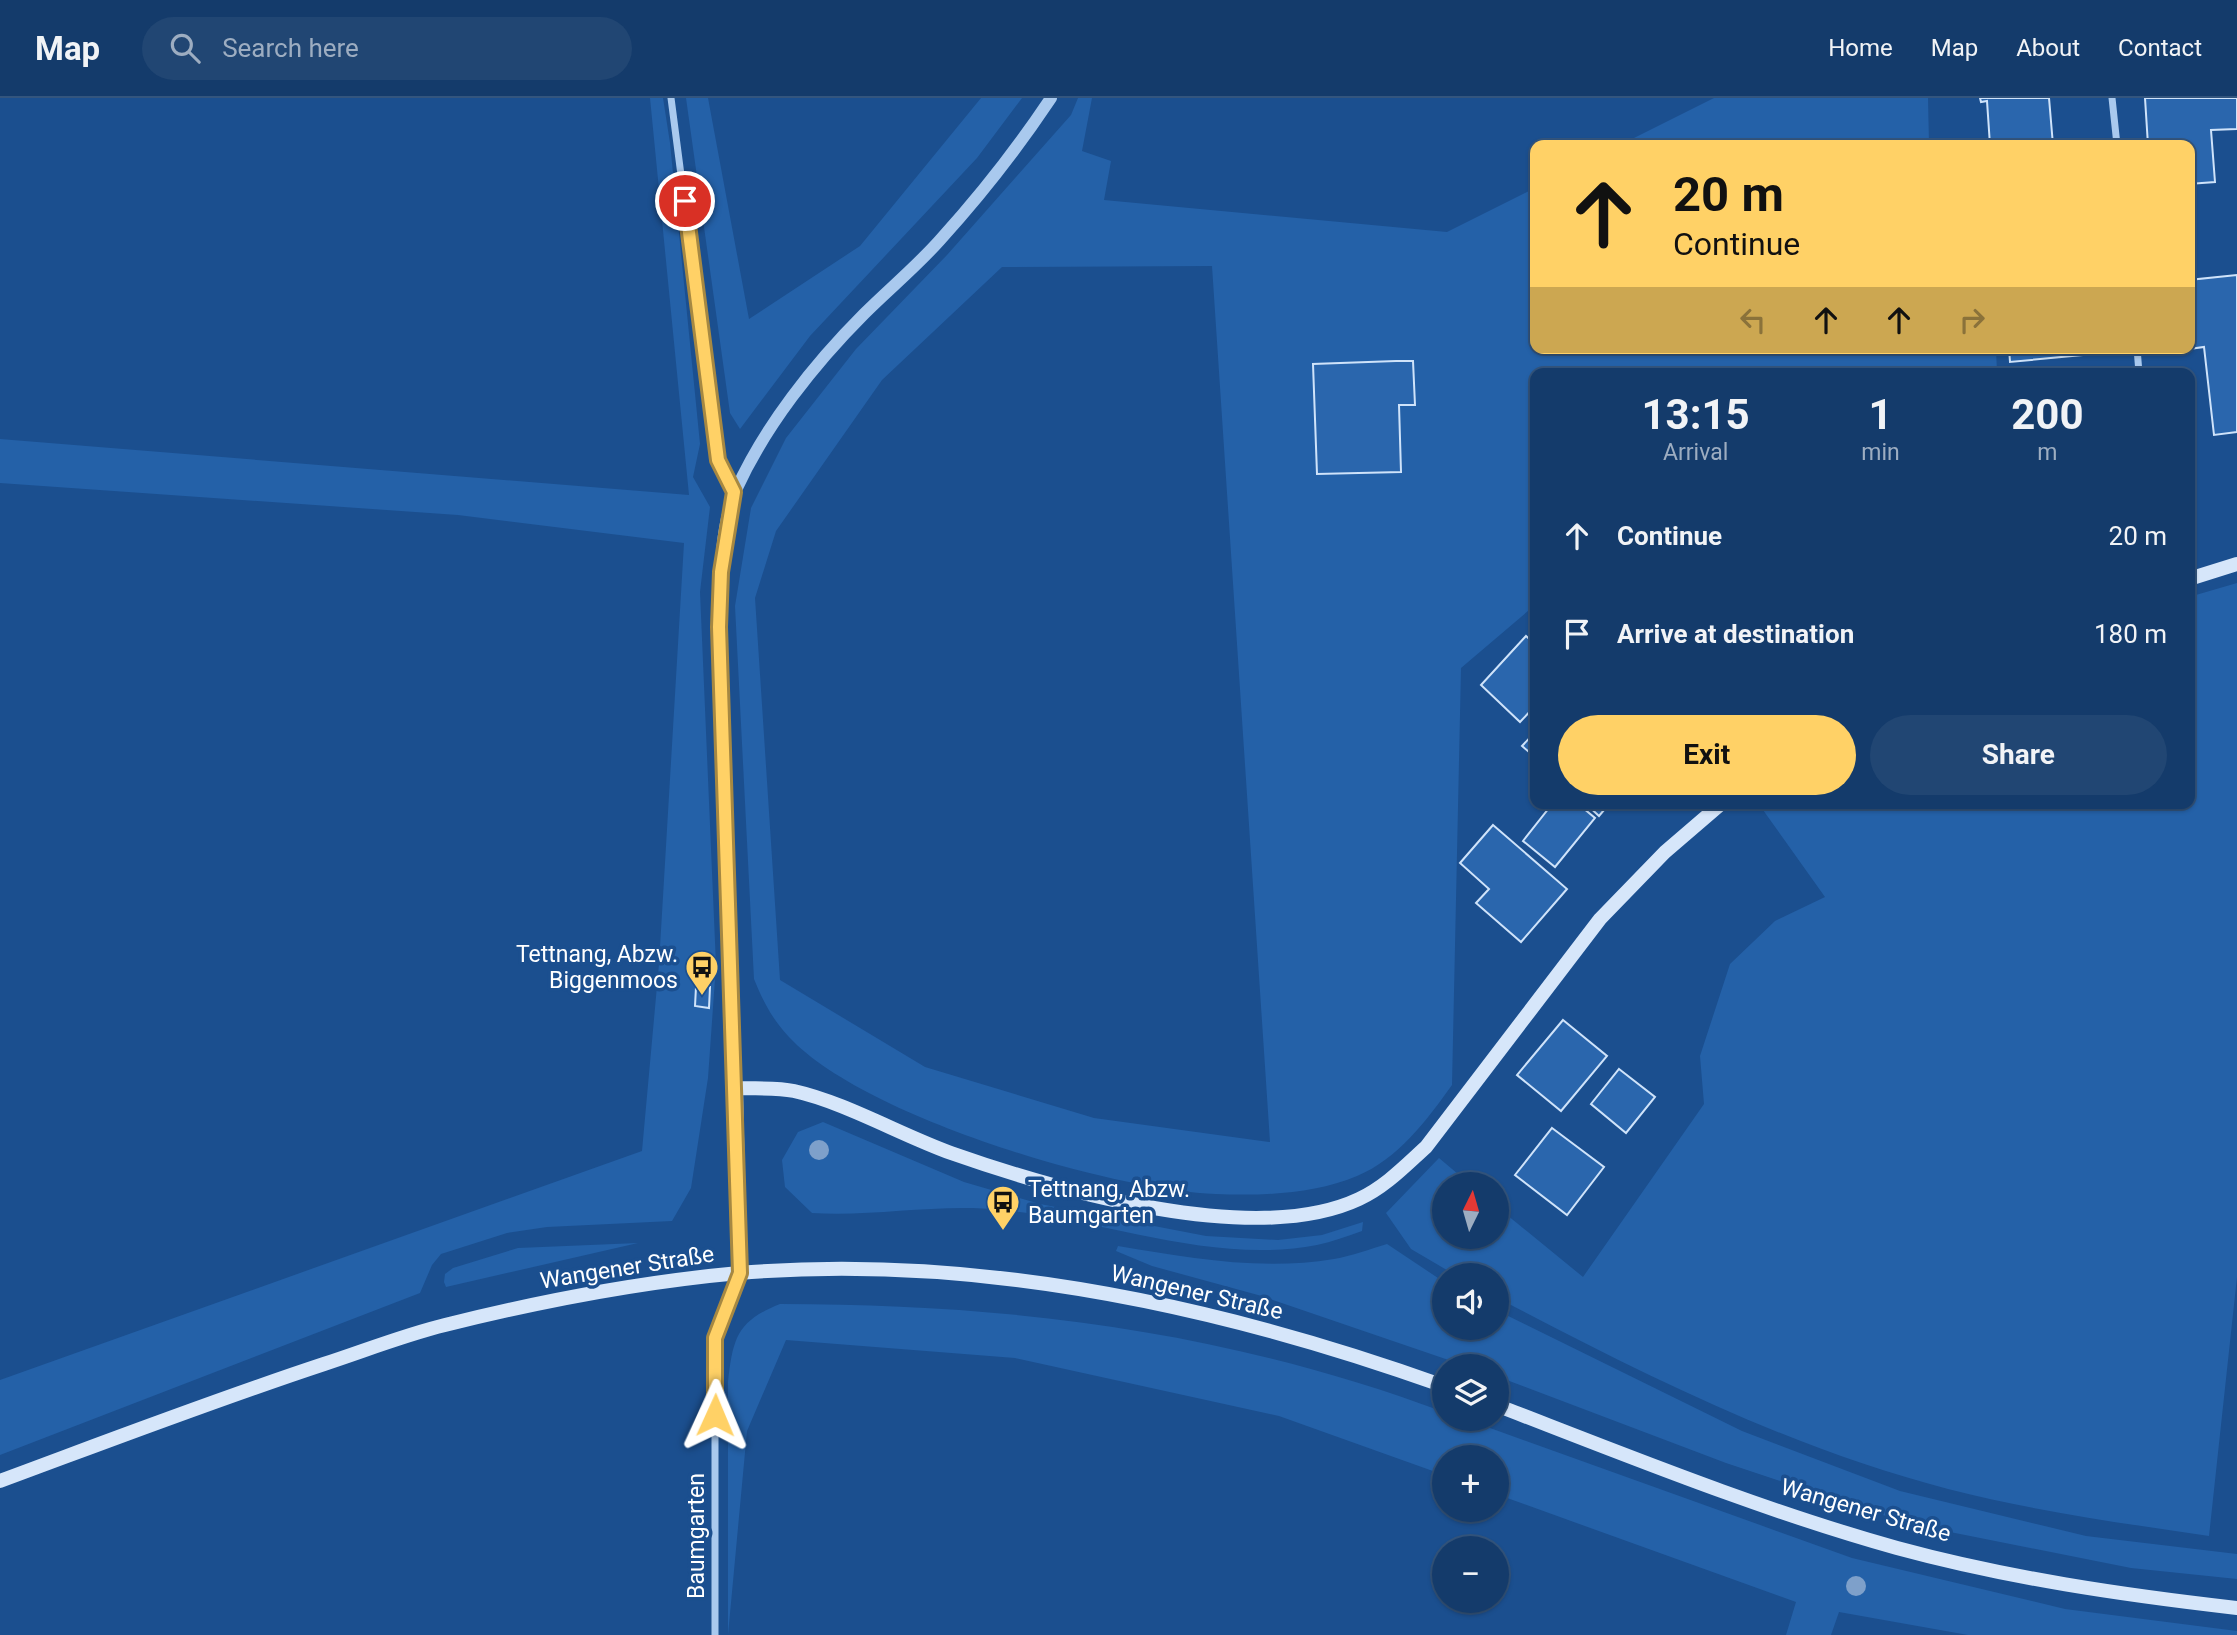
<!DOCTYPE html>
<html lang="en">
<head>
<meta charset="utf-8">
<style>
  :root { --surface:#143b6b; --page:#214673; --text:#f1f3f6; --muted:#9dadc1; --line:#33557e; --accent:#ffd166 }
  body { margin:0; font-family:Roboto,sans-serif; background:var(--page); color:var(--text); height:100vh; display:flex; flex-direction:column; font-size:26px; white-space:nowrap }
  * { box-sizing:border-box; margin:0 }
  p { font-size:23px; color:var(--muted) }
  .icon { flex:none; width:38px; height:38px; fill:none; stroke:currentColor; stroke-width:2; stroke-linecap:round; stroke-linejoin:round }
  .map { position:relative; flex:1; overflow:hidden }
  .panel { position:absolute; left:1530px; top:270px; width:665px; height:441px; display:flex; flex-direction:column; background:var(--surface); border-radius:14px; box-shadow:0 2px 5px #0004,0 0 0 2px var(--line) }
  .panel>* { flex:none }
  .banner { position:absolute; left:1530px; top:42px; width:665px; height:214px; border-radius:14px; box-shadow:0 2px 5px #0004,0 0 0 2px var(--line); background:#ffd166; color:#111; overflow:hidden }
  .needle { width:46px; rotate:5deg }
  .buttons { position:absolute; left:1432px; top:1074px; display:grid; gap:14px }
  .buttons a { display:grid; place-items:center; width:77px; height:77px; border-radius:50%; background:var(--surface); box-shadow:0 2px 5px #0004,0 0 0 2px var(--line); font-size:35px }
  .pin { position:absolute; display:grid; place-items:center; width:60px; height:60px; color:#fff; margin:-30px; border:4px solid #fff; border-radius:50%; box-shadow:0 2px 7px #0007 }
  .me { position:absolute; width:77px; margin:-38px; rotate:1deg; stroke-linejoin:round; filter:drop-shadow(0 0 5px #0008) }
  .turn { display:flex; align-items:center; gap:24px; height:147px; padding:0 28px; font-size:32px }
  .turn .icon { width:91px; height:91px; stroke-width:2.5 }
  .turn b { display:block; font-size:49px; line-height:60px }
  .lanes { display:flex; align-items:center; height:66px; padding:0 28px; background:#0003; justify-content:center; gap:35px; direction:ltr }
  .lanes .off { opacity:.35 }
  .eta { display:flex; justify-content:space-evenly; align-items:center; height:119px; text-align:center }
  .eta b { font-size:42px; font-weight:700; line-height:49px }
  .cta { display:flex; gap:14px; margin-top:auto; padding:14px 28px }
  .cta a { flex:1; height:80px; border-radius:42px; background:var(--accent); color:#111; font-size:28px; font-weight:700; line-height:80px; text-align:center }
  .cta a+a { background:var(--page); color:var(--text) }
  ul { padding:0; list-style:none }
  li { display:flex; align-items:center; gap:21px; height:98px; padding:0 28px }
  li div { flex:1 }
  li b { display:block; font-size:26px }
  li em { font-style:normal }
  header { display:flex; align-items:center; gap:42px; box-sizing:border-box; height:98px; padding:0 35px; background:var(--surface); border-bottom:2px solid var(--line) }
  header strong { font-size:33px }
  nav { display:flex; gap:38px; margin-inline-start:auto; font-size:24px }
  .search { width:490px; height:63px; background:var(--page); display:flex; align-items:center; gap:18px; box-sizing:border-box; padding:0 24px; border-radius:38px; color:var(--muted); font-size:26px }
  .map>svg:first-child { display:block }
  .green { fill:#2461a8; fill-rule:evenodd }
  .building { fill:#2a66ad; stroke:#cfe3fa; stroke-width:2 }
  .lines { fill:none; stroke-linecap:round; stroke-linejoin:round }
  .minor { stroke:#a9c9ee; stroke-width:7 }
  .tertiary { stroke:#a9c9ee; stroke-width:12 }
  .secondary { stroke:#d6e6fa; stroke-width:14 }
  .tree { fill:#7ea0ca }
  .route-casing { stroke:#a68842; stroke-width:18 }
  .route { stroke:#ffd166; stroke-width:12 }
  .labels { text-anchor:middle; stroke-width:7; stroke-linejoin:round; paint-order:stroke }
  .poi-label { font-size:23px; fill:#fff; stroke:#1b4f8f; text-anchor:end }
  .street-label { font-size:23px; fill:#fff; stroke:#1b4f8f }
</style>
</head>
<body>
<header>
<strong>Map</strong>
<div class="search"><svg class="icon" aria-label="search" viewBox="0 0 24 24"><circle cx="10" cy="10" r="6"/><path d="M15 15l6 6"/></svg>Search here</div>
<nav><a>Home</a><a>Map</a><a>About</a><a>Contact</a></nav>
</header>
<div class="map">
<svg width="2237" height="1537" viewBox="0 0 2237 1537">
  <rect width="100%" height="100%" fill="#1b4f8f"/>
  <g class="green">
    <path d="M650 0H663L670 45 700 346 693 379 710 409 700 494 716 867 708 980 691 1090 672 1123 547 1129 507 1135 441 1156 432 1167 420 1195 0 1357V1282L642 1053 659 866 684 445 458 417 0 385V341L689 397Z"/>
    <path d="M686 0H708L749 221 860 148 981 0H1022L977 60 810 238 740 331 730 315Z"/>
    <path d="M1078 0H1092L1082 53 1111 63 1104 102 1447 134 1535 90V250H1996L1997 275H1535V507L1461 570 1452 987C1427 1022 1398 1061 1357 1078 1314 1096 1262 1098 1216 1096 1109 1092 862 1018 789 939 772 921 763 903 754 881L735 508 751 410 786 340 856 251 947 157 1071 17ZM1212 168 1270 1044H1269L1094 1020 925 969 780 882 755 500 776 433 882 282 1002 169Z"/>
    <path d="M1714 0H1928L1929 47H1620Z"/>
    <path d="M2237 485V1179L2209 1438C2121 1425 2034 1413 1948 1391 1790 1350 1640 1275 1496 1199V1178H1457L1411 1151 1386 1115 1439 1060 1471 1087H1444V1139H1496V1108L1583 1179 1704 1006 1700 958 1730 866 1775 823 1825 799 1758 705H2189V499Z"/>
    <path d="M823 1024 964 1084 1040 1106 1206 1138 1278 1142 1322 1137 1363 1124 1362 1133C1347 1138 1332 1144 1317 1147 1213 1167 1104 1122 1002 1112 939 1105 875 1119 812 1115L785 1089 782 1062 798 1034Z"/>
    <path d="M638 1145 446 1189 444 1184 445 1176 453 1170 518 1150Z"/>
    <path d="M1387 1146 1444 1184V1230H1496V1212L1742 1333 1900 1393 2086 1438 2237 1456V1481L2131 1470 1910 1426 1726 1365 1496 1278V1269H1469L1258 1197 1152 1168 1116 1153 1118 1148C1189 1160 1262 1173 1334 1161 1352 1158 1370 1151 1387 1146Z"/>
    <path d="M780 1206C1011 1206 1227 1233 1444 1314V1321H1465L1852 1460 2065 1511 2237 1533V1537H1968L1839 1514 1831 1537H1786L1796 1504 1496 1396V1360H1444V1377L1279 1318 1015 1260 786 1242 747 1333 728 1537V1284C733 1240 737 1223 780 1206Z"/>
  </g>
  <g class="building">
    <path d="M1980 0H2049L2053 47H1990L1987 3 1981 4Z"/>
    <path d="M2145 0H2237V31L2211 32 2215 84 2189 86V47H2148Z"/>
    <path d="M2237 177V334L2214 337 2204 249 2182 252 2189 250V182Z"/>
    <path d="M2009 250H2081L2082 257 2010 264Z"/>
    <path d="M1396 263H1413L1415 307H1399L1401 374 1317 376 1313 266Z"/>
    <path d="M1526 538 1535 546V608L1520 624 1481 587Z"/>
    <path d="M1535 634V659L1522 648Z"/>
    <path d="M1553 705H1577L1595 720 1555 769 1523 743Z"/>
    <path d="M1585 705H1610L1599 718Z"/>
    <path d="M1493 727 1567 791 1521 844 1476 805 1489 791 1460 765Z"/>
    <path d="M696 889H710L709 910 695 908Z"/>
    <path d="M1563 922 1607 958 1561 1013 1517 977Z"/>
    <path d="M1619 971 1655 999 1626 1035 1591 1006Z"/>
    <path d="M1552 1030 1604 1069 1567 1117 1515 1077Z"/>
  </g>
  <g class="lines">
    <g class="minor">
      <path d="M671 0 718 362 734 394"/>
      <path d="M2112 0 2117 47"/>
      <path d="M2137 250 2139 275"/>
      <path d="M715 1537V1239L740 1176"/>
    </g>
    <path class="tertiary" d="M736 990 719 529C720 488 719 429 736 392 765 328 814 266 864 216 889 191 916 169 940 142 981 97 1017 51 1051 0"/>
    <g class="secondary">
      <path d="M2189 481 2237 466"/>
      <path d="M740 1175 736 990C755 991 776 989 794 993 844 1004 901 1037 951 1055 1056 1092 1255 1150 1359 1101 1385 1089 1405 1068 1426 1049L1600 821 1665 754 1722 705"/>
      <path d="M1496 1307C1628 1358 1761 1412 1897 1450 2007 1480 2123 1497 2237 1510"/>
      <path d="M0 1383C108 1343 215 1302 324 1266 364 1253 404 1237 445 1227 541 1203 640 1184 739 1175 978 1155 1221 1208 1444 1288"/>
    </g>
  </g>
  <g class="tree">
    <circle cx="819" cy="1052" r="10"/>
    <circle cx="1856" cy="1488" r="10"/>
  </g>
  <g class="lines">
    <defs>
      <path id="route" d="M685 103 718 362 734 394 721 474 719 529 740 1175 715 1240V1317"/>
    </defs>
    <use href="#route" class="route-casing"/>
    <use href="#route" class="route"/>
  </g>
  <defs>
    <symbol id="bus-pin" viewBox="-11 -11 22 30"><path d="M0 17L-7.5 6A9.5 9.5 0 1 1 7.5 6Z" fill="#ffd166" stroke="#1b4f8f"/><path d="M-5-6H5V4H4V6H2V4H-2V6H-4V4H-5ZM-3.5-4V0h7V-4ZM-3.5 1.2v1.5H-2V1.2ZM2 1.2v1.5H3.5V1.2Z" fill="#111"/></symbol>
  </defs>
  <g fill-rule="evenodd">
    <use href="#bus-pin" x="683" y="850" width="38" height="52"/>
    <use href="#bus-pin" x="984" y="1085" width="38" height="52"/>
  </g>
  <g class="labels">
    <g class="poi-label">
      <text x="678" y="864">Tettnang, Abzw.<tspan x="678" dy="26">Biggenmoos</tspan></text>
      <text x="1028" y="1099" text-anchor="start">Tettnang, Abzw.<tspan x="1028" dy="26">Baumgarten</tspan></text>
    </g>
    <g class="street-label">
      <text transform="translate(627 1169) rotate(-9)" y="8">Wangener Straße</text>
      <text transform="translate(1197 1194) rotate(13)" y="8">Wangener Straße</text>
      <text transform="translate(1866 1412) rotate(16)" y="8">Wangener Straße</text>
      <text transform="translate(696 1438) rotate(-90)" y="8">Baumgarten</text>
    </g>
  </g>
</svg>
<div class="buttons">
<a><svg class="needle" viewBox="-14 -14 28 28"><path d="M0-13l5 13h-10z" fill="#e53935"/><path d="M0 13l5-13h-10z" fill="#9dadc1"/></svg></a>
<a><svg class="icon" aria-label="sound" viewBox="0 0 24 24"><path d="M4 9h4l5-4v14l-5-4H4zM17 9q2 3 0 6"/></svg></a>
<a><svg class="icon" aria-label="layers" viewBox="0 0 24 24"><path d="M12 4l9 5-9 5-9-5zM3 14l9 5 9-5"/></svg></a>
<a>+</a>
<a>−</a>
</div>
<div class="pin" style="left:685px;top:103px;background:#d93025"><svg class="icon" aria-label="arrive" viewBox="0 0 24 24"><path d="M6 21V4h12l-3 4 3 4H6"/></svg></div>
<svg class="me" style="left:715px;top:1317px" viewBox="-20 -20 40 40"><path d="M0-17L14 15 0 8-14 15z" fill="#ffd166" stroke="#fff" stroke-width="4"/></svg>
<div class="banner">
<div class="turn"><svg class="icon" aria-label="ahead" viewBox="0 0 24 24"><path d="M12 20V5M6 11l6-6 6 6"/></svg><div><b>20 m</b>Continue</div></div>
<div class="lanes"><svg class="icon off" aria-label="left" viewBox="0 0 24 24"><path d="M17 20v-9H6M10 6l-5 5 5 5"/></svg><svg class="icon" aria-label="ahead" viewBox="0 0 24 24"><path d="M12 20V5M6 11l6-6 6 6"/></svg><svg class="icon" aria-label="ahead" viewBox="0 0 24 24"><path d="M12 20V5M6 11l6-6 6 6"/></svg><svg class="icon off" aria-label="right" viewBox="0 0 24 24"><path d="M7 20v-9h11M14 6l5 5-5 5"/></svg></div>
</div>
<section class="panel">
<div class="eta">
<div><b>13:15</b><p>Arrival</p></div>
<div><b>1</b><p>min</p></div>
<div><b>200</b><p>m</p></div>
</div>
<ul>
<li><svg class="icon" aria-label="ahead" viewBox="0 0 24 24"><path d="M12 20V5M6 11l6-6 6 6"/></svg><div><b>Continue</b></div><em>20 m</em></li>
<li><svg class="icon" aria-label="arrive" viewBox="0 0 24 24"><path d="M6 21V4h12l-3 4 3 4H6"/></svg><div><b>Arrive at destination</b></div><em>180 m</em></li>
</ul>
<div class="cta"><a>Exit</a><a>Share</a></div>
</section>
</div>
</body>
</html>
